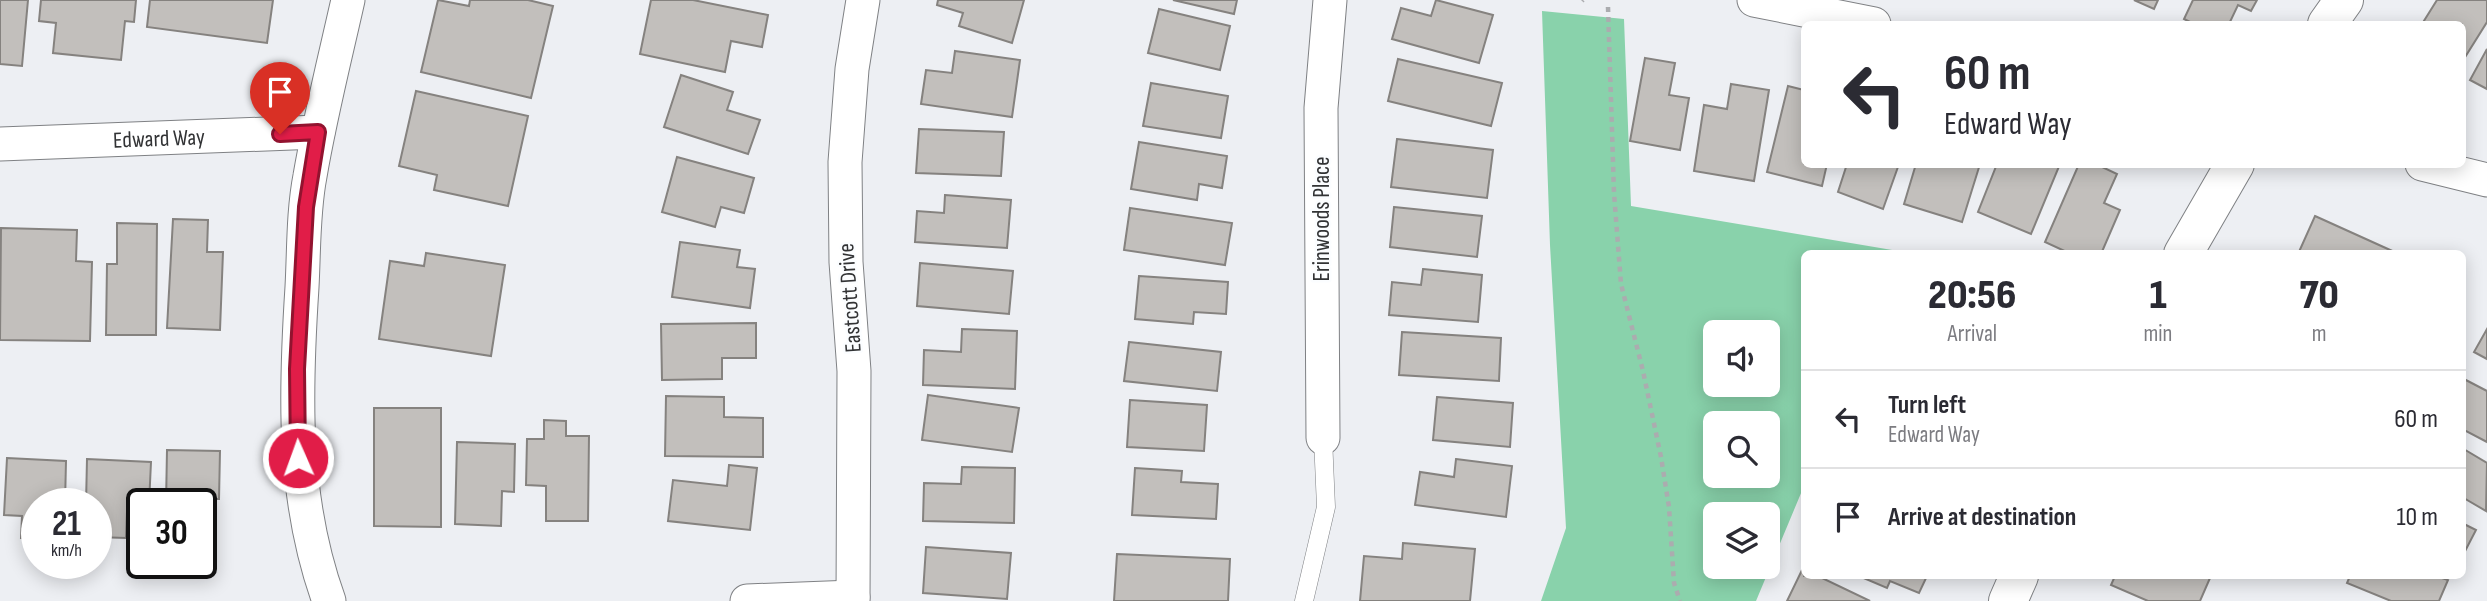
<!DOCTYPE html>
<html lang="en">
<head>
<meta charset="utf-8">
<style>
  :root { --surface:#fff; --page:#f7f7f7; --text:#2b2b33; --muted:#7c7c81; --line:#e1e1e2 }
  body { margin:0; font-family:"Sofia Sans Condensed",sans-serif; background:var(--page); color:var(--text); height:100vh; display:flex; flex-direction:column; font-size:26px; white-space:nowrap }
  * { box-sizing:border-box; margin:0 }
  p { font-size:23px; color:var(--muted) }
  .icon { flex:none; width:38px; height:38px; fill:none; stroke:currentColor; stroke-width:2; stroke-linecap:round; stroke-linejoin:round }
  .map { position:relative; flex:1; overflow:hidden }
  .panel { position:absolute; left:1801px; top:250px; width:665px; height:329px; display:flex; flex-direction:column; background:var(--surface); border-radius:10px; box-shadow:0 4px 18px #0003 }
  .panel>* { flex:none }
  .top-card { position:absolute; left:1801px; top:21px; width:665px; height:147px; border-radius:10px; box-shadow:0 4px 18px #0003; background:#fff; color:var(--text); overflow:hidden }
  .fabs { position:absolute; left:1703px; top:320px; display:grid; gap:14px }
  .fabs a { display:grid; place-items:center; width:77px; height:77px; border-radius:10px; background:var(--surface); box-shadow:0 4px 18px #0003; font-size:35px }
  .speed { position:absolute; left:21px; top:488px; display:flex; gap:14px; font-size:35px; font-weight:700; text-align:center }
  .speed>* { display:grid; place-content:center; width:91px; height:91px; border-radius:50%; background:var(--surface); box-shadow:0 4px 18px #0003; line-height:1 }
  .speed small { font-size:18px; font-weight:400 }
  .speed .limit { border:4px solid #111; border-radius:10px; background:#fff; color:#111 }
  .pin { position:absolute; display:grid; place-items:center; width:60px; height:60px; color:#fff; margin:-72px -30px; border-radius:50% 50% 50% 0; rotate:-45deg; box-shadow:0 0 7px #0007 }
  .pin .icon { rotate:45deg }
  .me { position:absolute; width:77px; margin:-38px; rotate:358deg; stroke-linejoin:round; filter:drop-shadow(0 0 5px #0008) }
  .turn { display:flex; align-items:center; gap:24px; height:147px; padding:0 28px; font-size:32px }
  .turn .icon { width:91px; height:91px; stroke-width:2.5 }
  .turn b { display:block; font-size:49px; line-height:60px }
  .eta { display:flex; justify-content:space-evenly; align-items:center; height:119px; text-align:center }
  .eta b { font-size:42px; font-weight:800; line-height:49px }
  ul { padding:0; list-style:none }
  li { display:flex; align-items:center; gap:21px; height:98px; padding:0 28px; border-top:2px solid var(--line) }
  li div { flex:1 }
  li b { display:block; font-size:26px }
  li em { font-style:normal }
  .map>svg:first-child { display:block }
  .forest { fill:#89d2ab; fill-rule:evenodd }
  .building { fill:#c2bfbc; stroke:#85827f; stroke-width:2 }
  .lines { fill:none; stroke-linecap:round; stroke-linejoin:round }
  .service-casing { stroke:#7f8184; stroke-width:19 }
  .minor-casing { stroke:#7f8184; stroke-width:35 }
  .tertiary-casing { stroke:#7f8184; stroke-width:40 }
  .path { stroke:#abacaf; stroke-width:4.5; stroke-dasharray:5 5; stroke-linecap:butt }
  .service { stroke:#fff; stroke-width:18 }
  .minor { stroke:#fff; stroke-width:33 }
  .tertiary { stroke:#fff; stroke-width:38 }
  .route-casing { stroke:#92132f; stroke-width:18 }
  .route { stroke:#e11d48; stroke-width:12 }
  .labels { text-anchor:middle; stroke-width:5; stroke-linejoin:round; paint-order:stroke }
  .street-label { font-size:23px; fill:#323335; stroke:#fbfdff }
</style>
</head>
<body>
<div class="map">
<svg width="2487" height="601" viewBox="0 0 2487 601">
  <rect width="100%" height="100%" fill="#edeff3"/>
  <path class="forest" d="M1542 11 1624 19 1631 206 1904 252 1804 254V486L1756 601H1541L1566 528 1550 245ZM1715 332H1768V385H1715ZM1715 424H1768V476H1715ZM1715 514H1768V567H1715Z"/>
  <g class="building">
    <path d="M0 0H28L22 66 0 64Z"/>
    <path d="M41 0H136L134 22 125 21 121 60 53 53 56 23 39 21Z"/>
    <path d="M150 0H273L267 43 147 27Z"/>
    <path d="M438 0 469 6 470 0H528L553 6 531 98 421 72Z"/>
    <path d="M651 0H693L768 15 762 47 731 41 725 72 640 54Z"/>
    <path d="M938 0H1024L1012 43 959 26 963 13 937 5Z"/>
    <path d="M1173 0H1237L1234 14Z"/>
    <path d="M1436 0 1493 15 1479 63 1392 39 1401 8 1431 16Z"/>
    <path d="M2134 0H2158L2154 9Z"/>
    <path d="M2193 0H2257L2251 11 2238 5 2229 24H2194L2184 19Z"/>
    <path d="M2437 0H2487V22L2462 62V24H2422Z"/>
    <path d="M1159 9 1230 26 1220 70 1148 53Z"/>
    <path d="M2487 49V89L2470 80Z"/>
    <path d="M955 51 1020 60 1012 117 921 104 926 70 952 73Z"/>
    <path d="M1645 58 1675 63 1669 95 1689 98 1680 150 1630 141Z"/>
    <path d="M1398 59 1502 83 1491 126 1388 101Z"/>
    <path d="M681 75 733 92 727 110 760 120 748 154 664 127Z"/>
    <path d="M1151 83 1228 96 1221 138 1143 126Z"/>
    <path d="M1731 84 1769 90 1754 181 1694 171 1704 105 1727 109Z"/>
    <path d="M1788 86 1804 90V164H1827L1822 186 1767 172Z"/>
    <path d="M416 91 528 116 508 206 434 190 437 175 399 166Z"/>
    <path d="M919 129 1004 132 1001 176 916 173Z"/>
    <path d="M1397 139 1493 150 1487 198 1391 187Z"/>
    <path d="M1139 142 1227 156 1222 188 1199 184 1197 200 1131 189Z"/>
    <path d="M677 157 754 178 744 213 721 207 715 227 662 212Z"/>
    <path d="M1847 164H1899L1883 209 1838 192Z"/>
    <path d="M1916 164H1980L1962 222 1904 204Z"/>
    <path d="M1997 164H2060L2031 234 1978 212Z"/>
    <path d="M2079 164H2096L2117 174 2104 203 2120 210 2101 254H2071L2045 242Z"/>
    <path d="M945 195 1011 200 1007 248 915 242 917 211 944 213Z"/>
    <path d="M1394 207 1482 216 1477 257 1390 247Z"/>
    <path d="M1130 208 1232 223 1225 265 1124 250Z"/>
    <path d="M2315 216 2399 254H2298Z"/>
    <path d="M173 219 208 220 207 252H223L220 330 167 328Z"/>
    <path d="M117 223 157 224 156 335H106L107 264H117Z"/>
    <path d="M1 228 77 230 76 261 92 262 90 341 0 340Z"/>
    <path d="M680 242 740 250 737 267 755 269 750 308 672 297Z"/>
    <path d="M426 253 505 265 491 356 379 339 390 261 424 266Z"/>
    <path d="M920 263 1013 271 1009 314 917 306Z"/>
    <path d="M1423 269 1482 275 1478 322 1389 315 1392 282 1421 285Z"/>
    <path d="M1139 276 1228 282 1226 314 1194 312 1193 324 1135 319Z"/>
    <path d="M756 323V358H722V379L662 380 661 324Z"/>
    <path d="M962 329 1017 331 1015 389 923 385 924 350 961 352Z"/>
    <path d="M2487 329V359L2474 352Z"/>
    <path d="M1402 332 1501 338 1499 381 1399 375Z"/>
    <path d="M1129 342 1221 352 1217 391 1124 381Z"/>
    <path d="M2462 378 2487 391V442L2462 429Z"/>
    <path d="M928 395 1019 408 1012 452 922 440Z"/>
    <path d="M666 396 724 397V417L763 418V457L665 456Z"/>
    <path d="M1437 397 1513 403 1510 447 1433 440Z"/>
    <path d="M1130 400 1207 405 1204 451 1127 447Z"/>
    <path d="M374 408H441V527L374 526Z"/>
    <path d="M544 420 566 421V436H589L588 521H546V486L526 485 527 439H544Z"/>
    <path d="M457 442 515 444 514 492 502 491 501 526 455 524Z"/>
    <path d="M2462 448 2487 463 2486 511 2462 497Z"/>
    <path d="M167 450 220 451 219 499H202V536L201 504H166Z"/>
    <path d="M7 458 66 461 65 504H37V539L21 538 22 516 4 515Z"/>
    <path d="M87 459 151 462 149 504H142V512L127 511 126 538 96 537V504H86Z"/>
    <path d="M1456 459 1512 466 1506 517 1415 505 1420 472 1454 477Z"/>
    <path d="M729 465 757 468 750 530 668 521 673 480 727 486Z"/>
    <path d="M962 467 1015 468 1014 523 923 521 924 483 961 484Z"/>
    <path d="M1135 468 1182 471 1181 482 1218 484 1216 519 1132 515Z"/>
    <path d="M2462 523 2476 530 2462 557Z"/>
    <path d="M1403 543 1475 549 1470 601H1360L1364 556 1402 559Z"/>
    <path d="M926 547 1011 553 1007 599 923 593Z"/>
    <path d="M1117 554 1230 559 1228 601H1114Z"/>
    <path d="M1803 568 1804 576H1818L1870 601H1787Z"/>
    <path d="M1859 576H1927L1919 593 1890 581 1887 588Z"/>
    <path d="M2115 576H2204L2210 578 2200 601H2148L2111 585Z"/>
    <path d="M2350 576H2436L2448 580 2439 601H2391L2347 583Z"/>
  </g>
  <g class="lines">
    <defs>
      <path id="service" d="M1304 601 1326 507 1323 438"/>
      <g id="minor">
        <path d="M1754 0 1874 24"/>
        <path id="s1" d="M0 144 318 132"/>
        <path d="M2422 164 2487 180"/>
        <path d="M1323 438 1321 108 1330 0"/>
        <path d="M329 601C292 499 295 394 302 287 304 250 303 212 310 176 320 117 335 58 348 0"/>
        <path d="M747 601 853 597"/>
        <path d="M853 601 854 371 846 262 845 162 852 69 863 0"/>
      </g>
      <g id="tertiary">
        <path d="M2327 24 2344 0"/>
        <path d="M2183 254 2235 164"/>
        <path d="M2008 601 2019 576"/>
      </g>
    </defs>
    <use href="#service" class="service-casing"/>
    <use href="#minor" class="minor-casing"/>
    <use href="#tertiary" class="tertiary-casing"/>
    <g class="path">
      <path d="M1582 1 1583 0"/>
      <path d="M1608 7 1614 193 1621 284 1643 371 1661 457 1669 507 1674 583 1680 601"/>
    </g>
    <use href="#service" class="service"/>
    <use href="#minor" class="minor"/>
    <use href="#tertiary" class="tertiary"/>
  </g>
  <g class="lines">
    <defs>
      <path id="route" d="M280 134 318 132 306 207 297 369 298 458"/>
    </defs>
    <use href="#route" class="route-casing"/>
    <use href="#route" class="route"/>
  </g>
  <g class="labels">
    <g class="street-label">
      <text dy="8" stroke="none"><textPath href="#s1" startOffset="159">Edward Way</textPath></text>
      <text transform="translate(1321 219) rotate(-90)" y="8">Erinwoods Place</text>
      <text transform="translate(849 298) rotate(-94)" y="8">Eastcott Drive</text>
    </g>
  </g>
</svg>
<div class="fabs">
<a><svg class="icon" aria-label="sound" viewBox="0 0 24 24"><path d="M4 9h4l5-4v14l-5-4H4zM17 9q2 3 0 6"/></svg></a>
<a><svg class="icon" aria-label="search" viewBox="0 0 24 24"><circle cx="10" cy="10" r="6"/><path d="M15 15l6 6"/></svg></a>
<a><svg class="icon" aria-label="layers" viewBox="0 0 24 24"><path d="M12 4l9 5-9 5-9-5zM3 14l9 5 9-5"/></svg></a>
</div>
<div class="speed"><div>21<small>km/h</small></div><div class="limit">30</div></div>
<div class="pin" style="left:280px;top:134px;background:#d93025"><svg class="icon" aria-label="arrive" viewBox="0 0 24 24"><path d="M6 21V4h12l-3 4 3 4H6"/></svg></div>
<svg class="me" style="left:298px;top:458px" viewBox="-20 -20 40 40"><circle r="17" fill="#e11d48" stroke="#fff" stroke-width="3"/><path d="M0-11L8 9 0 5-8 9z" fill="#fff"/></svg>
<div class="top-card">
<div class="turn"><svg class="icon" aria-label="left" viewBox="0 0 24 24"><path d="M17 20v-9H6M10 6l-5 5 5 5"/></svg><div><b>60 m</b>Edward Way</div></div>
</div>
<section class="panel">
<div class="eta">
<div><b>20:56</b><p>Arrival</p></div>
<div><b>1</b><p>min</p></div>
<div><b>70</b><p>m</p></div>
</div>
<ul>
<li><svg class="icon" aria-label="left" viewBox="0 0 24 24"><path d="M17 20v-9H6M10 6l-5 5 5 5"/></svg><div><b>Turn left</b><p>Edward Way</p></div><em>60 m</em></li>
<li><svg class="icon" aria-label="arrive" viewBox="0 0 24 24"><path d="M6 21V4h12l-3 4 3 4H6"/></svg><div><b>Arrive at destination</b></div><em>10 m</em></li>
</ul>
</section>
</div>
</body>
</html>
